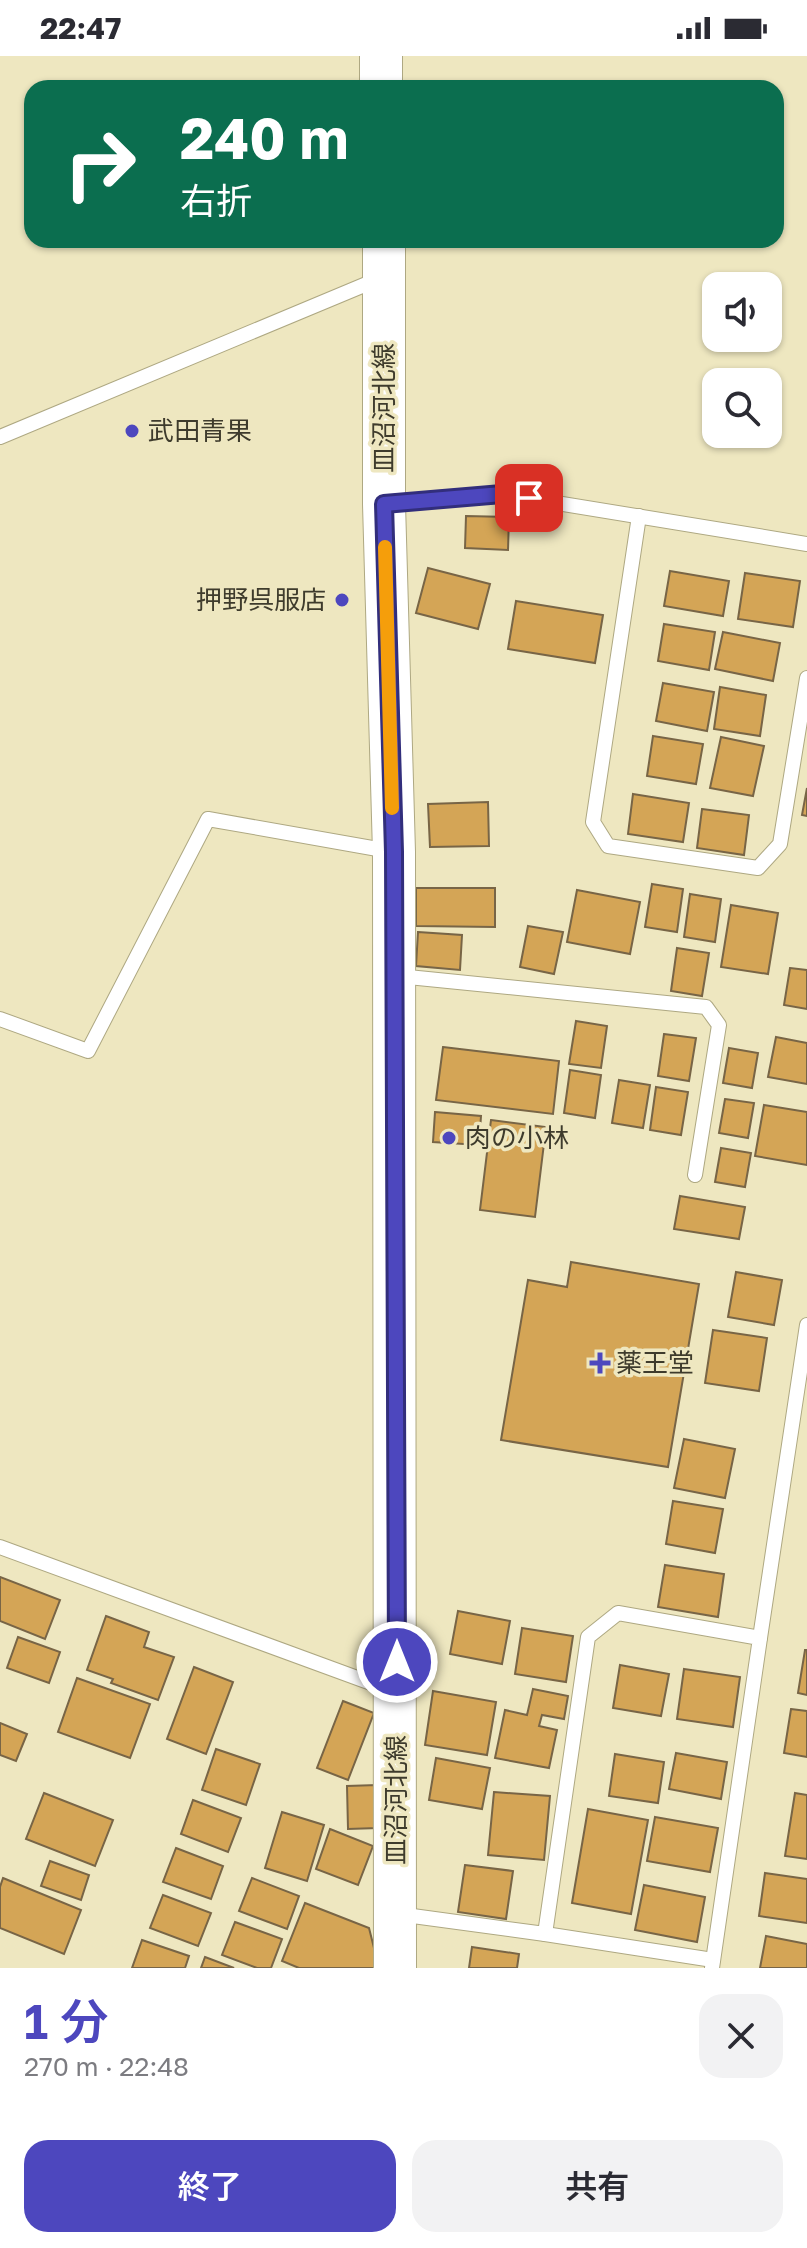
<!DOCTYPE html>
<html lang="ja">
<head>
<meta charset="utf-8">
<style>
  :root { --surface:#fff; --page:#f2f2f3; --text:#2b2b33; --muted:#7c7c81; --accent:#4d47be }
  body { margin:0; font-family:"Golos Text","Noto Sans JP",sans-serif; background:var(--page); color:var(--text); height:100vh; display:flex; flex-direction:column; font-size:30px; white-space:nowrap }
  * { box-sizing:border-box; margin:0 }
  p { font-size:26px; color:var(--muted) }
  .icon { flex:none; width:44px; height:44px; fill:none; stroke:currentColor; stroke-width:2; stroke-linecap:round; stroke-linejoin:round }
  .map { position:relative; height:1912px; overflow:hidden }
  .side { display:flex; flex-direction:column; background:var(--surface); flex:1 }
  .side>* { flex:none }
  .hud { position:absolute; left:24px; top:24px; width:760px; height:168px; border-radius:24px; box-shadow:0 2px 6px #0004; background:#0b6e4f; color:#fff; overflow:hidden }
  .buttons { position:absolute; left:702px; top:216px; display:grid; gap:16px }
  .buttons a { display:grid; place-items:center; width:80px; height:80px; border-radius:16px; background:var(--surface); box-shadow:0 2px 6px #0004; font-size:40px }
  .pin { position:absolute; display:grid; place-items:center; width:68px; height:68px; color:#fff; margin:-34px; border-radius:16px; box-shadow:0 4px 12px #0006 }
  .me { position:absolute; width:88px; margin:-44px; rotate:0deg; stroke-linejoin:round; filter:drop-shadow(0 0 6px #0008) }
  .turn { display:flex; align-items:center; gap:28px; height:168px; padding:0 24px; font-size:36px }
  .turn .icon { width:104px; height:104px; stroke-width:2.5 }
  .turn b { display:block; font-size:56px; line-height:68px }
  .round { display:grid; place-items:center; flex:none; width:84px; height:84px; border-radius:24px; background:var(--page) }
  .head { display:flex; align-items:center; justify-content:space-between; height:136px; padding:0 24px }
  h1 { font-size:48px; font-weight:600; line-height:60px; color:var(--accent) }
  .primary-button { display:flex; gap:16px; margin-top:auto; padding:16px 24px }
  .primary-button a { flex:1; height:92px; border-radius:24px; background:var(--accent); color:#fff; font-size:32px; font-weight:600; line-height:92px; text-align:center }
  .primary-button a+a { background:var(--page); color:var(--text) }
  .status { display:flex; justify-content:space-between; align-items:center; height:56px; padding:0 40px; background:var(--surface); direction:ltr }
  .status svg { height:22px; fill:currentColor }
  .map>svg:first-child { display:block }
  .building { fill:#d4a556; stroke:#786546; stroke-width:2 }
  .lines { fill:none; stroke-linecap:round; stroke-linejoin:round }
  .service-casing { stroke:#aea882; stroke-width:16 }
  .secondary-casing { stroke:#aea882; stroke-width:44 }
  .service { stroke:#fff; stroke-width:14 }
  .secondary { stroke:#fff; stroke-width:42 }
  .route-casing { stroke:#322e7c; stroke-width:20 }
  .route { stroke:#4d47be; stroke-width:14 }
  .slow { stroke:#f59e0b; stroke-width:14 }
  .poi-dot { fill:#4d47be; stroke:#eee7c0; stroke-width:3 }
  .labels { text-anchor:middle; stroke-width:7; stroke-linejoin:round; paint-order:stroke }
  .street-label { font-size:26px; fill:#3e3b2c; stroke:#eee7c0 }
  .poi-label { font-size:26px; fill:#3e3b2c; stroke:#eee7c0; text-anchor:start }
</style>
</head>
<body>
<div class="status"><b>22:47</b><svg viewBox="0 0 49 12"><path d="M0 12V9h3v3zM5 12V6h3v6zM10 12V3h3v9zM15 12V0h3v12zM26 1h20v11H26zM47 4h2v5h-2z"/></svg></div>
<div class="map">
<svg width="807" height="1912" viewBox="0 0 807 1912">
  <rect width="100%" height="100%" fill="#eee7c0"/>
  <g class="building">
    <path d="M466 460 509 461 508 494 465 492Z"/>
    <path d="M428 512 490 528 478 573 416 557Z"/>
    <path d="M670 515 729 525 723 560 664 550Z"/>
    <path d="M745 517 800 525 793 571 738 563Z"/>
    <path d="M516 545 603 559 595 607 508 593Z"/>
    <path d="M664 568 715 576 709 614 658 605Z"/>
    <path d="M723 576 780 587 773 625 715 613Z"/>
    <path d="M663 627 714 636 707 675 656 665Z"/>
    <path d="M720 631 766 639 760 680 714 673Z"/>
    <path d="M653 680 703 688 696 728 647 720Z"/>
    <path d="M721 681 764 690 753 740 710 732Z"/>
    <path d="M807 732V760L802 759Z"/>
    <path d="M633 738 689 747 683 786 628 778Z"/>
    <path d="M488 746 489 790 430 791 428 748Z"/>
    <path d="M702 753 749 759 744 799 697 792Z"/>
    <path d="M652 828 683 833 677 876 645 871Z"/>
    <path d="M416 832H495V871L416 870Z"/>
    <path d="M577 834 640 846 630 898 567 886Z"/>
    <path d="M690 838 721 843 715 886 684 881Z"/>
    <path d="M731 849 778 857 768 918 721 911Z"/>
    <path d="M528 870 563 876 554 918 520 911Z"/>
    <path d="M418 876 462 879 460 914 416 910Z"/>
    <path d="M677 892 709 897 702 940 671 935Z"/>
    <path d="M790 912 807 914V953L784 949Z"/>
    <path d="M576 965 607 970 601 1012 569 1008Z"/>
    <path d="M664 978 696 982 689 1025 658 1020Z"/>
    <path d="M776 981 807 987V1028L768 1021Z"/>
    <path d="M443 991 559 1005 553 1058 436 1044Z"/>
    <path d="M729 992 758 997 752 1032 723 1027Z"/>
    <path d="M570 1014 601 1019 595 1062 564 1057Z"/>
    <path d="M619 1024 650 1029 643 1072 612 1067Z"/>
    <path d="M656 1031 688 1036 681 1079 650 1074Z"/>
    <path d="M725 1043 754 1047 748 1082 719 1077Z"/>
    <path d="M764 1049 807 1056V1109L755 1100Z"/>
    <path d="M435 1056 481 1060 479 1089 433 1086Z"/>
    <path d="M491 1064 546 1071 535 1161 480 1154Z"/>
    <path d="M721 1092 751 1097 745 1131 715 1126Z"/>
    <path d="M680 1140 745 1151 739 1183 674 1173Z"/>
    <path d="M571 1206 699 1228 668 1411 501 1384 528 1224 567 1231Z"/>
    <path d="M736 1216 782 1224 774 1269 728 1261Z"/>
    <path d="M713 1274 767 1282 759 1335 705 1327Z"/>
    <path d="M684 1383 735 1393 725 1442 674 1432Z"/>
    <path d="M673 1445 723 1453 715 1497 666 1488Z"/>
    <path d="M665 1509 724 1518 718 1561 658 1551Z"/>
    <path d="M0 1521 60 1544 45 1583 0 1565Z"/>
    <path d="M458 1555 510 1565 502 1608 450 1598Z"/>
    <path d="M106 1560 149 1576 144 1591 174 1601 158 1644 111 1627 113 1623 87 1614Z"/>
    <path d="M522 1572 573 1580 566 1626 515 1618Z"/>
    <path d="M18 1581 60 1596 49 1627 7 1612Z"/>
    <path d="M805 1594H807V1639L798 1637Z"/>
    <path d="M620 1609 669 1618 661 1660 613 1652Z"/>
    <path d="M194 1611 233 1626 206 1698 167 1683Z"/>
    <path d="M684 1613 740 1621 733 1671 677 1663Z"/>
    <path d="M77 1622 150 1648 130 1702 58 1676Z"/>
    <path d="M533 1633 568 1640 564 1663 542 1659 539 1670 557 1674 549 1712 495 1702 505 1654 527 1659Z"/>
    <path d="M433 1635 496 1646 487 1699 425 1689Z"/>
    <path d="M343 1645 374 1657 348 1724 317 1712Z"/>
    <path d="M791 1653 807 1655V1701L784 1697Z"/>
    <path d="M0 1667 27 1678 16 1705 0 1699Z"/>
    <path d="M216 1693 260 1708 246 1749 202 1734Z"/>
    <path d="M676 1697 727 1706 721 1743 669 1733Z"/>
    <path d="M615 1698 664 1706 658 1747 609 1740Z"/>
    <path d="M436 1702 490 1712 482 1753 429 1744Z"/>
    <path d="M377 1729 378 1772 348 1773 347 1730Z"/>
    <path d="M494 1736 550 1740 544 1804 488 1799Z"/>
    <path d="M44 1737 113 1764 95 1810 26 1783Z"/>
    <path d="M795 1737 807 1739V1803L785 1800Z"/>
    <path d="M193 1744 241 1762 228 1796 181 1778Z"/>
    <path d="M588 1753 648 1764 631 1858 572 1847Z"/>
    <path d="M282 1756 324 1769 307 1825 265 1812Z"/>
    <path d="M655 1761 718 1772 710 1816 647 1805Z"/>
    <path d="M330 1773 373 1790 358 1829 316 1813Z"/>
    <path d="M176 1792 223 1810 211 1843 163 1826Z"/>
    <path d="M50 1805 89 1819 81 1844 41 1830Z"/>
    <path d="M465 1809 513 1815 506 1863 458 1856Z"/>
    <path d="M765 1817 807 1823V1867L759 1860Z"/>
    <path d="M3 1822 81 1854 64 1898 0 1872V1831Z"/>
    <path d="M252 1822 299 1840 287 1873 239 1855Z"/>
    <path d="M644 1829 705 1841 697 1886 635 1874Z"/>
    <path d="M163 1839 211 1857 198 1890 150 1872Z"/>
    <path d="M305 1847 369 1872 378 1908 376 1912H299L282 1905Z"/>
    <path d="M235 1866 282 1883 271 1912H257L222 1899Z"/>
    <path d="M766 1880 807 1888V1912H760Z"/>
    <path d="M142 1884 189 1900 185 1912H132Z"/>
    <path d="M472 1891 519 1898 517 1912H469Z"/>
    <path d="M205 1901 234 1912H201Z"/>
  </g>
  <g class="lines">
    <defs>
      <g id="service">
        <path d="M0 381 381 222"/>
        <path d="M388 448 502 438 807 488"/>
        <path d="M639 460 593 766 608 790 758 812 780 788 807 622"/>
        <path d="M398 920 706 951 719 969 695 1119"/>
        <path d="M0 963 88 995 208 763 389 795"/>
        <path d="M0 1491 390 1634"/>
        <path d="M760 1582 807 1269"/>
        <path d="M398 1858 545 1878 588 1581 618 1557 760 1582 712 1912"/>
        <path d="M545 1878 713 1904"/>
      </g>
      <g id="secondary">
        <path d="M381 0V32"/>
        <path d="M384 184V448L394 796 395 1912"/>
      </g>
    </defs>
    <use href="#service" class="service-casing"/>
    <use href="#secondary" class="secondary-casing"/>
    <use href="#service" class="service"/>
    <use href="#secondary" class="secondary"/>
  </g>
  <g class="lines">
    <defs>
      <path id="route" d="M397 1606 394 796 384 448 502 438 529 442"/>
    </defs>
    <use href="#route" class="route-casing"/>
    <use href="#route" class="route"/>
    <path class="slow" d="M385 491 392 752"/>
  </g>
  <g class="poi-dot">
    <circle cx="132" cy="375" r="8"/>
    <circle cx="342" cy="544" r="8"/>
    <circle cx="449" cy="1082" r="8"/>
    <path d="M596 1295h8v8h8v8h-8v8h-8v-8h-8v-8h8z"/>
  </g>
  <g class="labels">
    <g class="street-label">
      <text transform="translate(384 352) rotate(-90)" y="9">皿沼河北線</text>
      <text transform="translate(396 1744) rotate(-90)" y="9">皿沼河北線</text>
    </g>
    <g class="poi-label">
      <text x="148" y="384">武田青果</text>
      <text x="326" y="553" text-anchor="end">押野呉服店</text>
      <text x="465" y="1091">肉の小林</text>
      <text x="616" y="1316">薬王堂</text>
    </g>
  </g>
</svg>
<div class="buttons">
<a><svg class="icon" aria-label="sound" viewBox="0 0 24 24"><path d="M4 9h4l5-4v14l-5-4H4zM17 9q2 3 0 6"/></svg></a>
<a><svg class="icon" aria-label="search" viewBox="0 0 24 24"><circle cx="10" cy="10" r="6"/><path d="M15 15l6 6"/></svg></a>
</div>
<div class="pin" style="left:529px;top:442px;background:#d93025"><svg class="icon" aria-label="arrive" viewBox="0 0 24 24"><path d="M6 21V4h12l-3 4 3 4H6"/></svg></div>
<svg class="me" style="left:397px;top:1606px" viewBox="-20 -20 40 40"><circle r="17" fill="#4d47be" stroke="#fff" stroke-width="3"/><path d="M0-11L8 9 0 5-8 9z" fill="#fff"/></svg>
<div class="hud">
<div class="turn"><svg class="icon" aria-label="right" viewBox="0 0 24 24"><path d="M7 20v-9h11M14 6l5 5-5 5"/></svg><div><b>240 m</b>右折</div></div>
</div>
</div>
<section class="side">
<div class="head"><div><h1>1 分</h1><p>270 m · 22:48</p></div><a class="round"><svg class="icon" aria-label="close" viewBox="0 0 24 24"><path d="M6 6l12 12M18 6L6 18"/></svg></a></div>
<div class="primary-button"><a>終了</a><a>共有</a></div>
</section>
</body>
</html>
